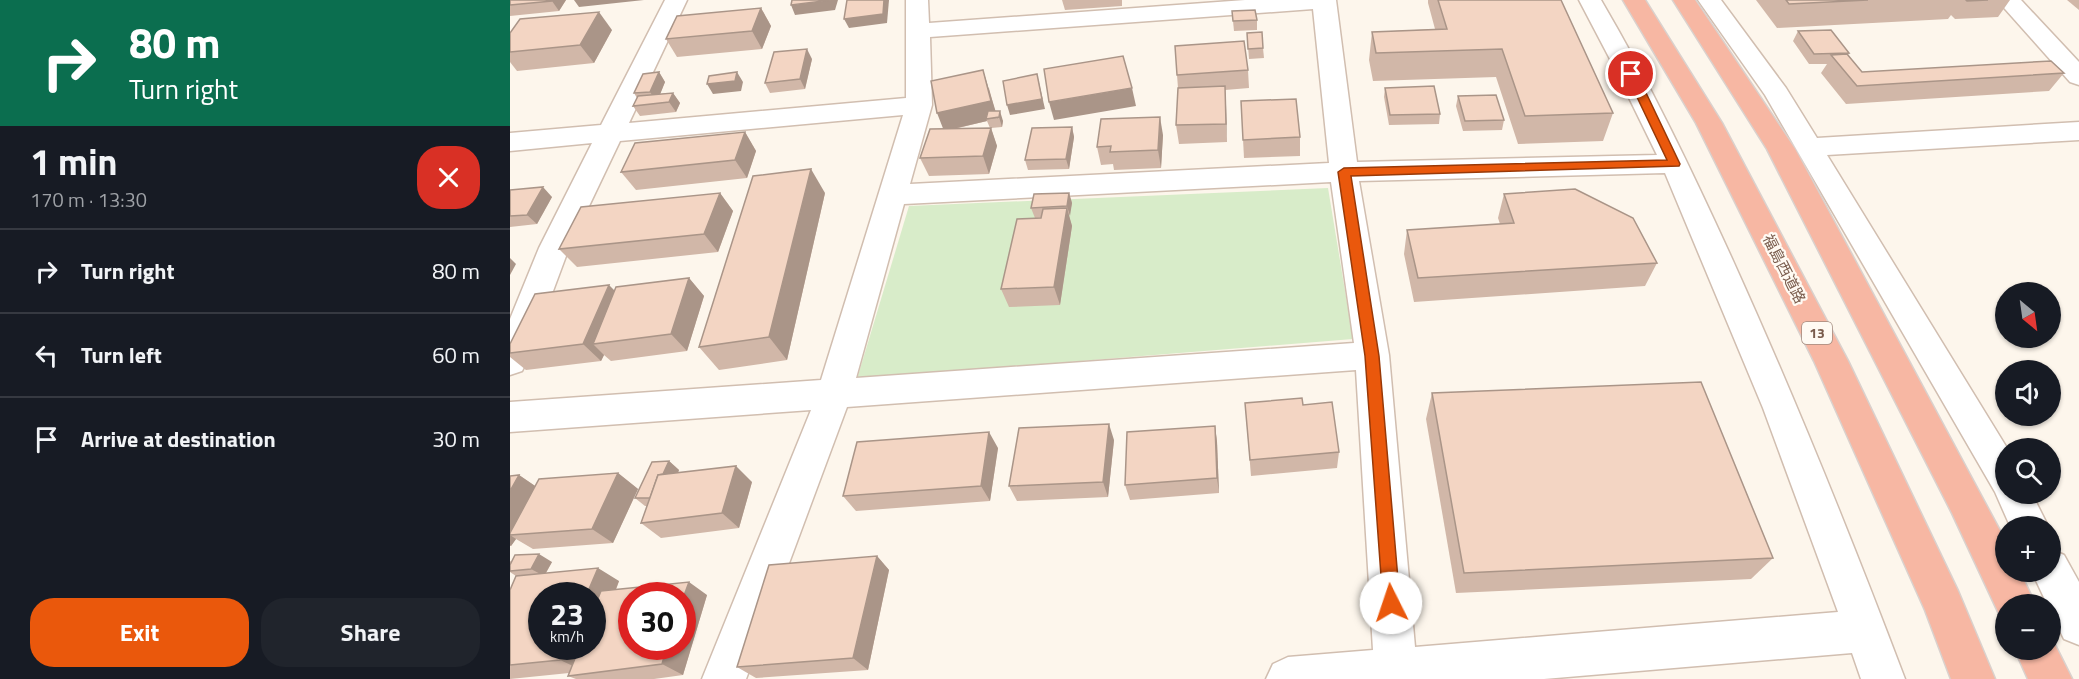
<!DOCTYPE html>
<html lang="en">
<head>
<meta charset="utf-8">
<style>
  :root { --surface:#171b24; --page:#20242c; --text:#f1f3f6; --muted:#9ea1a6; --line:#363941; --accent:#ea580c }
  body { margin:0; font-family:"Titillium Web","Noto Sans JP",sans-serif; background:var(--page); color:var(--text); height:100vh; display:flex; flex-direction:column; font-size:22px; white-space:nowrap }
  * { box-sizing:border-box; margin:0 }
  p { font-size:20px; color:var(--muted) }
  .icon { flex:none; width:33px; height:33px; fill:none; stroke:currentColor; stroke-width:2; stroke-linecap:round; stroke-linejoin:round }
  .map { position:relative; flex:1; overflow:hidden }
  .details { display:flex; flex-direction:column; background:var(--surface); width:510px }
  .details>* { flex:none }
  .hud { background:#0b6e4f; color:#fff; overflow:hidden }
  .needle { width:39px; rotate:151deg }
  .tools { position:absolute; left:1485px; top:282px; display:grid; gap:12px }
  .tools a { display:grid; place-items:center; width:66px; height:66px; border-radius:50%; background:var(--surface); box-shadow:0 2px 4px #0004; font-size:30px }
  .speed { position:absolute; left:18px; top:582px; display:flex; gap:12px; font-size:30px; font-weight:700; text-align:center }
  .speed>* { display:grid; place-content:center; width:78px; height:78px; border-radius:50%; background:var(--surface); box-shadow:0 2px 4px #0004; line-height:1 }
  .speed small { font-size:15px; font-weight:400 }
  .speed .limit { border:9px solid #d22; background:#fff; color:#111 }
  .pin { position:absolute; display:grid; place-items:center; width:51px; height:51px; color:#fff; margin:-26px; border:3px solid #fff; border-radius:50%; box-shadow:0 2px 6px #0007 }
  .me { position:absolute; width:66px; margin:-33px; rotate:356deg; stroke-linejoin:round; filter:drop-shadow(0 0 4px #0008) }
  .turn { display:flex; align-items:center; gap:21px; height:126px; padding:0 30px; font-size:27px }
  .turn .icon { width:78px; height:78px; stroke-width:2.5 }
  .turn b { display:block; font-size:42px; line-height:51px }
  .round { display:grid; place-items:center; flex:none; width:63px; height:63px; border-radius:24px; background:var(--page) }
  .head { display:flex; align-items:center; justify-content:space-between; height:102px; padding:0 30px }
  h1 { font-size:36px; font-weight:700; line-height:45px }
  .primary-button { display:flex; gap:12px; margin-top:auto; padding:12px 30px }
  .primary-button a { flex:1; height:69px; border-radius:24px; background:var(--accent); color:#fff; font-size:24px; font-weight:700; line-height:69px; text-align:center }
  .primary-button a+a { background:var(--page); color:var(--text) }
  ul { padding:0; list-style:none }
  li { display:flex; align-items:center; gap:18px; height:84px; padding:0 30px; border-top:2px solid var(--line) }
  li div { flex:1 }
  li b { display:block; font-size:22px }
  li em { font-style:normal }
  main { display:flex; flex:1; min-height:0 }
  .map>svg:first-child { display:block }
  .green { fill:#d8ecc9 }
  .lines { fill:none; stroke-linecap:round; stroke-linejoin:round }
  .minor-casing { stroke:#d1beb0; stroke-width:3 }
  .highway-casing { stroke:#dad1cd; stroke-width:3 }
  .minor { fill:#fff; fill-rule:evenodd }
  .highway { fill:#f7b7a3; fill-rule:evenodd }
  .wall { fill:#d1b7a8; fill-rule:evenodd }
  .shaded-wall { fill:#aa9588 }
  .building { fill:#f3d5c3; stroke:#aa9588; stroke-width:1.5 }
  .route { fill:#ea580c; stroke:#983908; stroke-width:1.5 }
  .labels { text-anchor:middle; stroke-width:4.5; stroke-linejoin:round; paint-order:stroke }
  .shield { fill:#fffaf3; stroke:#a28b7f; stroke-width:1.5 }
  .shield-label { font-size:14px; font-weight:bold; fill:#7a5c4d }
  .street-label { font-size:15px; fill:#7a5c4d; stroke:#fffaf3 }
</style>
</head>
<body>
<main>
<section class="details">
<div class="hud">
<div class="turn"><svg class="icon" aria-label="right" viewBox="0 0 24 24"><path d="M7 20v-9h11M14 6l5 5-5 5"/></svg><div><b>80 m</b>Turn right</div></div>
</div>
<div class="head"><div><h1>1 min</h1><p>170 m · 13:30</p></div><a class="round" style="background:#d93025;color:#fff"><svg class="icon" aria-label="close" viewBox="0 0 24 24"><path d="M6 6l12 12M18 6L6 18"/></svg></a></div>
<ul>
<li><svg class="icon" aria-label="right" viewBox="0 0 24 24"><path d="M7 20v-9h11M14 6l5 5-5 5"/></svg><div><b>Turn right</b></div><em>80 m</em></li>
<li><svg class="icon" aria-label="left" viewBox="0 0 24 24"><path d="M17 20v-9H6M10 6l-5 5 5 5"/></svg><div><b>Turn left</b></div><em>60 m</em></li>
<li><svg class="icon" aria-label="arrive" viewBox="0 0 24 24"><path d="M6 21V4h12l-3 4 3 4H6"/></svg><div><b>Arrive at destination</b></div><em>30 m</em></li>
</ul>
<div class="primary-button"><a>Exit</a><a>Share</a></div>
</section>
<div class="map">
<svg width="1569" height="679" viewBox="0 0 1569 679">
  <rect width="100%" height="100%" fill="#fdf6ec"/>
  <path class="green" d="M818 188 843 339 347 379 399 206Z"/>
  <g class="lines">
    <defs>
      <g id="minor">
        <path d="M155 0H177L119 123 396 98V0H418L419 23 735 0H826L847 162 1147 155 1101 61 1069 0H1091C1141 85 1183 173 1224 263 1286 400 1342 539 1395 679H1351L1342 653 1034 679H756L763 664 778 657 863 650 846 370 337 407 236 679H192L301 410 0 432V402L311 380 393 115 110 141 59 248 17 361 12 371 0 375V319L29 248 82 143 0 151V133L91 125ZM803 9 819 163 400 184 422 105 420 37ZM1155 173 1253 408 1328 612 905 647 879 355 849 181ZM821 182 844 343 346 378 394 204Z"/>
        <path d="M1188 0H1211L1276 88 1307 138 1569 122V140L1317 155 1497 448 1496 494H1522L1538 526H1500L1485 492 1255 95Z"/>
        <path d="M1487 0H1511L1569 62V85L1560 82Z"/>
        <path d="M1540 549 1554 555 1569 582V645L1554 639 1540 611V604H1537L1522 572H1540Z"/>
      </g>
      <g id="highway">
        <path d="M1113 0H1135L1212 123 1338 361 1448 591 1485 679H1441L1415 610 1304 361 1186 123Z"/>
        <path d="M1163 0H1185L1285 149 1496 542V572H1510L1525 604H1496V620L1491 618 1442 513 1257 149Z"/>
        <path d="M1540 635 1562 679H1518L1505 650H1540Z"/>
      </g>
    </defs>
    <use href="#minor" class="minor-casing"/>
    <use href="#highway" class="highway-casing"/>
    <use href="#minor" class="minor"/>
    <use href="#highway" class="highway"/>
  </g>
  <g class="wall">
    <path d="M0 0H56L49 11 0 16Z"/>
    <path d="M552 0H612V6L555 10Z"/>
    <path d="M918 0H1051L1103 113 1093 141 1008 144 986 77 863 81 859 60 862 32 925 29 918 3Z"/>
    <path d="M1246 0H1500L1488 17 1445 19 1441 15 1438 19 1267 28Z"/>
    <path d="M1557 0H1569V10Z"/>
    <path d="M251 8 261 26 252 49 167 57 156 39Z"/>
    <path d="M722 11 747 20V30L724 31Z"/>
    <path d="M102 30 84 63 7 71 0 62V33Z"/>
    <path d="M1288 31 1339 53 1338 55 1352 72 1554 73 1539 91 1336 104 1311 73 1317 64H1299L1283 41Z"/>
    <path d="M737 33 753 48 754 58 739 59Z"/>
    <path d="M302 59 295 89 260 93 255 83Z"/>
    <path d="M738 70 739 88 715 90 717 142 669 144 666 125 668 88 667 75Z"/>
    <path d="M149 72 155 82 150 94 163 93 170 103 166 112 130 116 123 106 127 98 124 93Z"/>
    <path d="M479 88 485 111 493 121 492 127 481 128 487 146 479 174 419 176 410 158 434 129ZM477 121 480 128 444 129Z"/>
    <path d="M875 88 930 114 929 124 879 125 874 97Z"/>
    <path d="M948 96 994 120 992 130 953 131 946 106Z"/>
    <path d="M731 101 790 137V156L734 158Z"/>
    <path d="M562 127 564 137 559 169 518 170 515 160Z"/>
    <path d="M235 132 246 151 237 178 126 190 111 172Z"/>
    <path d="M653 135 651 168 604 170 603 164 591 165 587 147Z"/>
    <path d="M0 190 42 197 27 224 0 227Z"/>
    <path d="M210 193 223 211 208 252 67 267 49 249Z"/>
    <path d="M315 193 277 360 209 370 189 347Z"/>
    <path d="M559 193 562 203 559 216 562 226 550 305 499 307 491 289 531 218H525L521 208Z"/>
    <path d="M994 194 1147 263 1135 286 904 302 894 254 897 230 990 224 988 218Z"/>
    <path d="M179 278 194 296 177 351 101 361 94 355 91 361 16 370 0 357V344Z"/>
    <path d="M922 393 1263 558 1241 579 946 593 916 419Z"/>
    <path d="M735 403 829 452 827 468 741 476Z"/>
    <path d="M705 426 707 442 709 493 620 500 615 485Z"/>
    <path d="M604 440 598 497 507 501 499 486Z"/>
    <path d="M488 448 480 501 346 511 333 496Z"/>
    <path d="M159 461 169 470 168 473 242 482 229 528 151 538 131 523 137 506H135L125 498Z"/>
    <path d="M108 473 128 489 103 543 23 549 6 539 1 546H0V476L9 475 25 486Z"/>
    <path d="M367 556 379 570 358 670 246 678 227 667Z"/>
    <path d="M0 561 2 562H42L36 573 109 581 106 590 197 595 173 675 144 679H66L58 676 59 673 0 679V590L6 576 0 572Z"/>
  </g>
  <g class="shaded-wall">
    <path d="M43 0H56L49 11 42 1Z"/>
    <path d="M64 0H134L69 7Z"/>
    <path d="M321 0H328L325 10 285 15 281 5Z"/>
    <path d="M374 0H379L377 23 339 28 334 19Z"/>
    <path d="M251 8 261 26 252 49 242 31Z"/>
    <path d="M89 12 102 30 84 63 70 45Z"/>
    <path d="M297 49 302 59 295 89 290 79Z"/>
    <path d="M473 70 488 119 487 118 476 119 477 121 434 131 427 113Z"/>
    <path d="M149 72 155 82 147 102 140 92Z"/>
    <path d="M227 72 233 82 231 91 203 94 197 84Z"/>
    <path d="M527 74 535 109 500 115 497 105Z"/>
    <path d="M715 86 716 104 717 142 716 124Z"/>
    <path d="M622 88 626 106 544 120 539 102Z"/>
    <path d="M163 93 170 103 166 112 159 102Z"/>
    <path d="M490 111 493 121 492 127 489 117Z"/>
    <path d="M650 117 653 135 651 168 648 150Z"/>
    <path d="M562 127 564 137 559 169 556 159Z"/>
    <path d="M481 128 487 146 479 174 473 156Z"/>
    <path d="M235 132 246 151 237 178 225 160Z"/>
    <path d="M301 169 315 193 277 360 259 337Z"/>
    <path d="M33 187 42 197 27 224 17 215Z"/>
    <path d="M210 193 223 211 208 252 194 234Z"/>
    <path d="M559 193 562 203 560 216 557 206Z"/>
    <path d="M557 208 562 226 550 305 544 287Z"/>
    <path d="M0 258 6 264 0 275Z"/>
    <path d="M179 278 194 296 177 351 161 334Z"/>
    <path d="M99 285 116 302 83 344 94 355 91 361 73 344Z"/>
    <path d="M599 424 604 440 598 497 593 482Z"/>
    <path d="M705 426 707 442 709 493 707 478Z"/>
    <path d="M479 432 488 448 480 501 471 486Z"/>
    <path d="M159 461 169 470 153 506 143 497Z"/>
    <path d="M226 466 242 482 229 528 212 513Z"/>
    <path d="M108 473 128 489 103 543 82 529Z"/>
    <path d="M9 475 31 490 0 535V491Z"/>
    <path d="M0 535 6 539 1 546 0 545Z"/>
    <path d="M29 554 42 562 34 576 21 569Z"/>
    <path d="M367 556 379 570 358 670 343 658Z"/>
    <path d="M88 568 109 581 74 671 50 660 55 646H82V596H76Z"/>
    <path d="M179 582 197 595 173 675 152 664 157 646H172V601Z"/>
  </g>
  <g class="building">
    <path d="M0 0H43L42 1 0 5Z"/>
    <path d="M282 0H321L281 5Z"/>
    <path d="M337 0H374L373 14 334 19Z"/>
    <path d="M928 0H1051L1103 113 1015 116 992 49 866 53 862 32 937 29Z"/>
    <path d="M1276 0H1358L1279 4Z"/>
    <path d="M1456 0H1478L1457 1Z"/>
    <path d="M251 8 242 31 156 39 167 16Z"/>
    <path d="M745 10 747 20 723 21 722 11Z"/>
    <path d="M89 12 70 45 0 52V33L10 19Z"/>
    <path d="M1321 30 1339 53 1304 54 1288 31Z"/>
    <path d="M752 32 753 48 738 49 737 33Z"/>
    <path d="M734 41 738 70 667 75 665 46Z"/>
    <path d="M297 49 290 79 255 83 264 52Z"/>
    <path d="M1337 54 1352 72 1541 61 1554 73 1347 86 1321 55Z"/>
    <path d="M613 56 622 88 539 102 534 69Z"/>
    <path d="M473 70 481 101 427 113 421 81Z"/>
    <path d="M149 72 140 92 124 93 133 74Z"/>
    <path d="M227 72 225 81 197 84 199 76Z"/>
    <path d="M527 74 532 99 497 105 493 81Z"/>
    <path d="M715 86 716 124 666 125 668 88Z"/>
    <path d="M924 86 930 114 880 115 875 88Z"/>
    <path d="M163 93 159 102 123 106 128 96Z"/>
    <path d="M986 95 994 120 955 121 948 96Z"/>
    <path d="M786 99 790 137 733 140 731 101Z"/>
    <path d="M478 111H490L489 117 476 119Z"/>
    <path d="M650 117 648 150 600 152 601 146 587 147 591 119Z"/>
    <path d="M562 127 556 159 515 160 522 128Z"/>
    <path d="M481 128 473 156 410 158 420 129Z"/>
    <path d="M235 132 225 160 111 172 125 143Z"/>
    <path d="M301 169 259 337 189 347 243 176Z"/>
    <path d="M33 187 17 215 0 216V190Z"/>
    <path d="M1065 189 1123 218 1147 263 908 278 897 230 1004 223 994 194Z"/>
    <path d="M210 193 194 234 49 249 71 207Z"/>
    <path d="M559 193 557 206 521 208 524 194Z"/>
    <path d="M557 208 544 287 491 289 507 219 531 218 533 209Z"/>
    <path d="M179 278 161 334 83 344 106 287Z"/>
    <path d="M99 285 73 344 0 353V344L25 294Z"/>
    <path d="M1191 382 1263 558 954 573 922 393Z"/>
    <path d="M792 398 793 405 822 402 829 452 740 460 735 403Z"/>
    <path d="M599 424 593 482 499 486 509 428Z"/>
    <path d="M705 426 707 478 615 485 617 432Z"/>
    <path d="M479 432 471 486 333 496 347 442Z"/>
    <path d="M159 461 153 474 148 475 140 498H125L142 462Z"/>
    <path d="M226 466 212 513 131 523 148 475Z"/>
    <path d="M108 473 82 529 0 535V533L29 479Z"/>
    <path d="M9 475 0 491V476Z"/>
    <path d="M29 554 21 569 0 571V565L5 555Z"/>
    <path d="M367 556 343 658 227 667 259 565Z"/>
    <path d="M88 568 76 596H32V646H55L50 660 0 665V590L6 576Z"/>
    <path d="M179 582 172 601V596H122V646H157L152 664 58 676 70 646H82V613L91 591Z"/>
  </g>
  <path class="route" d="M1121 71 1127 74 1170 164 1169 166 841 176 869 356 890 603 887 609 881 611 875 609 873 603 855 356 828 172 834 168 1157 160 1116 74Z"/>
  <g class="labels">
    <rect class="shield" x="1292" y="322" width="30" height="22" rx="4.5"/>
    <g class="shield-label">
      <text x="1307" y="338">13</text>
    </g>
    <g class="street-label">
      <text transform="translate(1274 269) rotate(63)" y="5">福島西道路</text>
    </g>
  </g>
</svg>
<div class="tools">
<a><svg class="needle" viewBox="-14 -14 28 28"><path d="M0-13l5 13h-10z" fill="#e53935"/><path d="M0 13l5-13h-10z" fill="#9ea1a6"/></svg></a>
<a><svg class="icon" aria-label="sound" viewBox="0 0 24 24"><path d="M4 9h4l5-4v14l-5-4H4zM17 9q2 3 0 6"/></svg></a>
<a><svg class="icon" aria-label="search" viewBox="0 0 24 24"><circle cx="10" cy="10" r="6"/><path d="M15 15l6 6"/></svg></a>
<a>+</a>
<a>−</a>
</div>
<div class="speed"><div>23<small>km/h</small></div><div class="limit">30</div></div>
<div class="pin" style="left:1121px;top:74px;background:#d93025"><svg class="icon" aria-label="arrive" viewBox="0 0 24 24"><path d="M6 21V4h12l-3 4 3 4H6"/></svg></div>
<svg class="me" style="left:881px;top:603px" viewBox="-20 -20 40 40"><circle r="19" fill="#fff"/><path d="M0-13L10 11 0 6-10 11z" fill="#ea580c"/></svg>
</div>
</main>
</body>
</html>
